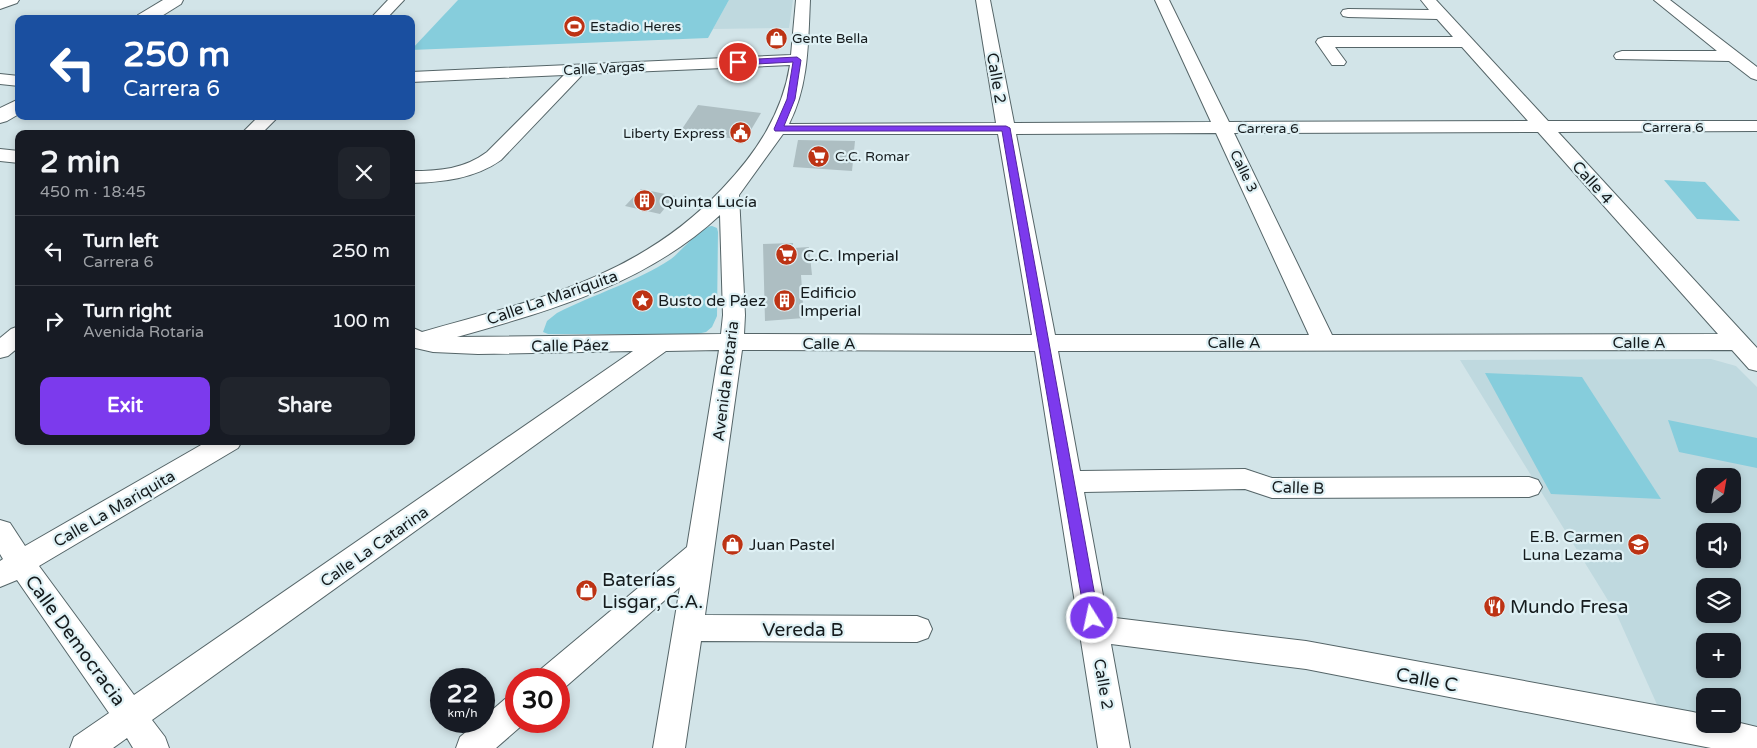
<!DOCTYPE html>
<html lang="en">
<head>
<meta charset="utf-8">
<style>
  :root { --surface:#171b24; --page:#20242c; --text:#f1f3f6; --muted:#9ea1a6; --line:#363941; --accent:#7c3aed }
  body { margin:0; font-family:"Varela Round",sans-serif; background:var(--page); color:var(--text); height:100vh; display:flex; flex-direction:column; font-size:19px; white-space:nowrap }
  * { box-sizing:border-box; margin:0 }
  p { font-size:16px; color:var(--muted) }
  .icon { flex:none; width:28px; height:28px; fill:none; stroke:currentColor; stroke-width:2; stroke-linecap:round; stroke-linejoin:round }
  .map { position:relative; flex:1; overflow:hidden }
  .details { position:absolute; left:15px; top:130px; width:400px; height:315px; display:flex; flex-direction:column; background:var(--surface); border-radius:10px; box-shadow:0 2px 8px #0003 }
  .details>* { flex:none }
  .banner { position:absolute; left:15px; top:15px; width:400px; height:105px; border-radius:10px; box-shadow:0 2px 8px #0003; background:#1a4fa0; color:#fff; overflow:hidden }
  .needle { width:32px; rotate:31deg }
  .tools { position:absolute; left:1696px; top:468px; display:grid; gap:10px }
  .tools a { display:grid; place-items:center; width:45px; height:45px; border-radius:10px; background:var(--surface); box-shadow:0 2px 8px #0003; font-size:25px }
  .speed { position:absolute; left:430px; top:668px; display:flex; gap:10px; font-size:25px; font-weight:700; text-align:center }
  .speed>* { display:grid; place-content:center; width:65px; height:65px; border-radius:50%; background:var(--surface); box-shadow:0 2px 8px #0003; line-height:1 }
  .speed small { font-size:12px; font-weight:400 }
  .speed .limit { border:8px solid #d22; background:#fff; color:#111 }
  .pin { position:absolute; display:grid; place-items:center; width:42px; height:42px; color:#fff; margin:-21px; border:2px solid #fff; border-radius:50%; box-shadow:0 1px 5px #0007 }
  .me { position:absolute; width:55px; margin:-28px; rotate:350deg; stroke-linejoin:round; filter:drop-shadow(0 0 4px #0008) }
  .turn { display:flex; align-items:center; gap:18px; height:105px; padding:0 25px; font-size:22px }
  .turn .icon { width:65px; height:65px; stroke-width:2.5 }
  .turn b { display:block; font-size:35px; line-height:42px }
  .round { display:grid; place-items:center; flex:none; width:52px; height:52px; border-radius:10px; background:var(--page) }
  .head { display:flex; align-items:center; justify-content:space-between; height:85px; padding:0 25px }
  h1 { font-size:30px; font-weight:800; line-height:38px }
  .primary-button { display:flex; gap:10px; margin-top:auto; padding:10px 25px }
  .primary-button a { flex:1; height:58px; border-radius:10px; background:var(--accent); color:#fff; font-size:20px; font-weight:800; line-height:58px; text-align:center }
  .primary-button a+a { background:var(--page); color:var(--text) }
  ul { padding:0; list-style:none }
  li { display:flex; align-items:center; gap:15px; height:70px; padding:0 25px; border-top:1px solid var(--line) }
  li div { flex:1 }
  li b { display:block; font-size:19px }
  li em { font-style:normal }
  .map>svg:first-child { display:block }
  .built { fill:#bfd9df; fill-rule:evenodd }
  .green { fill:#86cddc }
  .building { fill:#adbec2 }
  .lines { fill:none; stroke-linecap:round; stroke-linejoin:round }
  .minor-casing { stroke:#556568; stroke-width:2 }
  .tertiary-casing { stroke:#556568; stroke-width:2 }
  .minor { fill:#fff; fill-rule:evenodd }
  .tertiary { fill:#fff; fill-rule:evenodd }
  .route { fill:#7c3aed; stroke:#51269a }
  .labels { text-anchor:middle; stroke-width:4.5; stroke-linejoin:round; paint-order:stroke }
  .far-poi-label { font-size:14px; fill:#151b1d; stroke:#dff1f5; text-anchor:start }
  .far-street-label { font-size:14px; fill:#151b1d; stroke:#dff1f5 }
  .street-label { font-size:16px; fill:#151b1d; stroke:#dff1f5 }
  .poi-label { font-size:16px; fill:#151b1d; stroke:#dff1f5; text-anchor:start }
  .near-poi-label { font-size:19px; fill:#151b1d; stroke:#dff1f5; text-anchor:start }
  .near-street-label { font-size:19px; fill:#151b1d; stroke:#dff1f5 }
</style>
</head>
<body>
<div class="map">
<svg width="1757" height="748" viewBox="0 0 1757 748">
  <rect width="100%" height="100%" fill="#d2e4e8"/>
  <g class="built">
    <path d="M729 0H793L789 28 713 29Z"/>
    <path d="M1711 359 1736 366 1757 387V730L1727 724H1732V696H1705V719L1659 709 1617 615 1460 360ZM1705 476H1732V504H1705ZM1705 531H1732V559H1705ZM1705 586H1732V614H1705ZM1705 641H1732V669H1705Z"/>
  </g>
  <g class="green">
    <path d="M458 0H729L708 38 411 50Z"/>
    <path d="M1664 180 1705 182 1740 221 1697 219Z"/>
    <path d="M712 226 717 228 718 232 717 316 712 327 706 332 697 334H548L543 332 547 321 557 313C594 294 636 282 671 259 682 251 701 226 712 226Z"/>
    <path d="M1485 373 1582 377 1661 499 1551 494Z"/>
    <path d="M1668 420 1757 438V468L1679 452Z"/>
  </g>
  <g class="building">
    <path d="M698 105 761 113 745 140 680 132Z"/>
    <path d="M798 140 855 141 852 171 793 167Z"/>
    <path d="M641 189 675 196 660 214 625 206Z"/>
    <path d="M793 243V248L809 247 812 275H801L804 318 765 321 763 244Z"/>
  </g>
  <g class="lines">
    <defs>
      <g id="minor">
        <path d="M0 0H19L17 3 0 9Z"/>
        <path d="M388 0H404L386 19H370Z"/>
        <path d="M796 0H810C808 42 809 85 789 124L996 123 976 0H990L1014 123 1211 122 1155 0H1169L1229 122 1528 121 1462 47H1335L1346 62 1344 65H1332L1316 42 1318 39 1324 37H1453L1437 19 1348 17 1343 16 1341 13 1343 10 1348 9 1429 10 1421 0H1436L1548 121H1757V131L1558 132 1757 348V371L1749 369 1732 350 1058 351 1080 471 1245 469 1272 478 1529 477 1538 480 1542 487 1538 494 1529 497 1272 498 1245 489 1084 492 1107 617 1306 641 1693 712 1705 715V724H1732V721L1757 727V748H1711L1306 669 1111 644 1130 748H1098L1035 351 742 350 705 615 917 616 928 620 932 629 928 638 917 642 701 641 685 748H653L680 587 563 689 559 691V679H537L541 669 687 547 719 350 666 351 152 720 165 737 169 748H133L127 738 113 748H70L74 737 109 713 17 580 0 587V561L3 559 0 554V520L10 523 25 546 208 441H242L238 448 39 566 134 695 633 351 478 354 433 352 411 347V327L422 332C535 300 638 278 722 189 756 153 782 115 790 65L583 74 501 160C474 179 443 182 411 183V171C440 171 464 169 487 152L564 75 411 82V72L791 55ZM1538 132 1718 334 1332 335 1234 133ZM1216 133 1309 335H1055L1016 134ZM783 134H998L1032 335 744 334 745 315 739 195ZM720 215 723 315 721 334 457 337C552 310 646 284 720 215Z"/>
        <path d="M1654 0H1670L1757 67V80L1751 78 1729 61 1616 59 1614 56 1616 53 1622 51H1717Z"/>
        <path d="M0 74 19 76V86L0 84Z"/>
        <path d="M259 116H279L261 134H241Z"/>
        <path d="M0 149 19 151V163L0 161Z"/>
        <path d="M19 326V347L8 356 0 358V338L11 329Z"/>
        <path d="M516 695V721H527L496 748H456L460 737 479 721H484V717L505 699Z"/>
      </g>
      <g id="tertiary">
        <path d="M163 0H183L181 4 157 19H135L138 15Z"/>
        <path d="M19 99V114L7 121 0 123V108Z"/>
      </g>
    </defs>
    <use href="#minor" class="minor-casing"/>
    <use href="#tertiary" class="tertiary-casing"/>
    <use href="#minor" class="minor"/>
    <use href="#tertiary" class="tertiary"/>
  </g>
  <path class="route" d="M797 57 801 60 795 99 784 126H1006L1010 128 1099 618 1097 622 1092 624 1087 622 1085 618 1002 131H775L774 129 787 99 793 62 738 65 734 62 738 60Z"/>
  <defs>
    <symbol id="stadium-disc" viewBox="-11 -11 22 22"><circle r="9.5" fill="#bd3314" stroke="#dff1f5"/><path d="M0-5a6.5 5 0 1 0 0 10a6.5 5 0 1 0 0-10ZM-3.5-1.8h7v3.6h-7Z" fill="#fff"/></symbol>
    <symbol id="shop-disc" viewBox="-11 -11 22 22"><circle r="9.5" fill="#bd3314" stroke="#dff1f5"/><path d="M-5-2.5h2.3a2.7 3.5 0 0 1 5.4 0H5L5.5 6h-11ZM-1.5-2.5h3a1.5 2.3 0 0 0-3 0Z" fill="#fff"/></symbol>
    <symbol id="civic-disc" viewBox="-11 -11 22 22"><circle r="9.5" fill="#bd3314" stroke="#dff1f5"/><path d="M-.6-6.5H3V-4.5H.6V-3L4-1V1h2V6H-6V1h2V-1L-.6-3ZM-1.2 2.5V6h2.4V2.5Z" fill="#fff"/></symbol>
    <symbol id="supermarket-disc" viewBox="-11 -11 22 22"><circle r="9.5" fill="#bd3314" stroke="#dff1f5"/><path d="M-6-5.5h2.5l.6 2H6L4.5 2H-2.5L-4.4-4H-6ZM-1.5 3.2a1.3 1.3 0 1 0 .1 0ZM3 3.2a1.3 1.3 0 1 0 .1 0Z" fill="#fff"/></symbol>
    <symbol id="building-disc" viewBox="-11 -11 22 22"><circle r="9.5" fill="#bd3314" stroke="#dff1f5"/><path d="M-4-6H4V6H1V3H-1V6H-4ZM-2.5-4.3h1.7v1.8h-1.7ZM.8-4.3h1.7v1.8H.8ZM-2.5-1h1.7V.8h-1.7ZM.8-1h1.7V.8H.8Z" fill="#fff"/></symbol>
    <symbol id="sight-disc" viewBox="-11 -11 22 22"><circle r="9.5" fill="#bd3314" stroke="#dff1f5"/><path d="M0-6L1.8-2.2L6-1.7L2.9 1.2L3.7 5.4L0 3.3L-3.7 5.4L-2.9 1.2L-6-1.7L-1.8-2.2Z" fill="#fff"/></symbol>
    <symbol id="school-disc" viewBox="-11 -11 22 22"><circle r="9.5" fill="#bd3314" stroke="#dff1f5"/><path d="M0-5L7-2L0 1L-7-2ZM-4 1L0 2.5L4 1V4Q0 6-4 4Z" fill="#fff"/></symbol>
    <symbol id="restaurant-disc" viewBox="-11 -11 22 22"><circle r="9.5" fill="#bd3314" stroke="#dff1f5"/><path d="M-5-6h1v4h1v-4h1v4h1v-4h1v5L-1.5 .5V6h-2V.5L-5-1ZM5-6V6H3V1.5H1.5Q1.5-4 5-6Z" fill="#fff"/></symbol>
  </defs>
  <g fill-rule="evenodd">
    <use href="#stadium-disc" x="562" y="14" width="25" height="25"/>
    <use href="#shop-disc" x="764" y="26" width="25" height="25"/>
    <use href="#civic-disc" x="728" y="120" width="25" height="25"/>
    <use href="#supermarket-disc" x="806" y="144" width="25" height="25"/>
    <use href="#building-disc" x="632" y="188" width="25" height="25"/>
    <use href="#supermarket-disc" x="774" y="242" width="25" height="25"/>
    <use href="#sight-disc" x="630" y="288" width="25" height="25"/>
    <use href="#building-disc" x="772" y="288" width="25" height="25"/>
    <use href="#shop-disc" x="720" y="532" width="25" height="25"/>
    <use href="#school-disc" x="1626" y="532" width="25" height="25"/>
    <use href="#shop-disc" x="574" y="578" width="25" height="25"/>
    <use href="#restaurant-disc" x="1482" y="594" width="25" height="25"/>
  </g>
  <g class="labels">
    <g class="far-poi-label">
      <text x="590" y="31">Estadio Heres</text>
      <text x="792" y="43">Gente Bella</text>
      <text x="725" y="138" text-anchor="end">Liberty Express</text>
      <text x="835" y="161">C.C. Romar</text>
    </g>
    <g class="far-street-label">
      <text transform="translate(604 68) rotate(-3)" y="5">Calle Vargas</text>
      <text x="1673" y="132">Carrera 6</text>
      <text x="1268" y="133">Carrera 6</text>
      <text transform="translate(1244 171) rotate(64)" y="5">Calle 3</text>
    </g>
    <g class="street-label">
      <text transform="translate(997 78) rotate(80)" y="6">Calle 2</text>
      <text transform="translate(1593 182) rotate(48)" y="6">Calle 4</text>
      <text transform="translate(552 297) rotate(-19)" y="6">Calle La Mariquita</text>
      <text x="1234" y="348">Calle A</text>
      <text x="1639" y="348">Calle A</text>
      <text x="829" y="349">Calle A</text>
      <text transform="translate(570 345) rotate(-1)" y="6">Calle Páez</text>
      <text transform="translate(725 381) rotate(-83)" y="6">Avenida Rotaria</text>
      <text transform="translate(1298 487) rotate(2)" y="6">Calle B</text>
      <text transform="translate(114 508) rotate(-30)" y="6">Calle La Mariquita</text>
      <text transform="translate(374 546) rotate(-35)" y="6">Calle La Catarina</text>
      <text transform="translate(1104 684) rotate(80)" y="6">Calle 2</text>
    </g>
    <g class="poi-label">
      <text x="661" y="207">Quinta Lucía</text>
      <text x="803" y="261">C.C. Imperial</text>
      <text x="800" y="298">Edificio<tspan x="800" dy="18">Imperial</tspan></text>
      <text x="658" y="306">Busto de Páez</text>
      <text x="1623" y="542" text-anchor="end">E.B. Carmen<tspan x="1623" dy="18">Luna Lezama</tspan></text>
      <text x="749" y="550">Juan Pastel</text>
    </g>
    <g class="near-poi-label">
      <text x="602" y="586">Baterías<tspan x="602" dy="22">Lisgar, C.A.</tspan></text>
      <text x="1510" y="613">Mundo Fresa</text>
    </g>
    <g class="near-street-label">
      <text x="803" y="636">Vereda B</text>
      <text transform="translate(76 640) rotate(54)" y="7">Calle Democracia</text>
      <text transform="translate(1427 679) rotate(11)" y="7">Calle C</text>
    </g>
  </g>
</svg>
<div class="tools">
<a><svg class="needle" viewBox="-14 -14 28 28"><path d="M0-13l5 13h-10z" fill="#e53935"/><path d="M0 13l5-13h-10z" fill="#9ea1a6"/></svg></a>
<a><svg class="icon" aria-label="sound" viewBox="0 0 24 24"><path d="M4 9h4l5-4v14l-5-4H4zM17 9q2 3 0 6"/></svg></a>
<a><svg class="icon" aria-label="layers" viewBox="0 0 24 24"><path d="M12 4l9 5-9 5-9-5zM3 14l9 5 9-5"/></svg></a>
<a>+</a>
<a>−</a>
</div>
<div class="speed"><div>22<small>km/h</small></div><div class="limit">30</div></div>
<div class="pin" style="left:738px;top:62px;background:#d93025"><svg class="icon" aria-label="arrive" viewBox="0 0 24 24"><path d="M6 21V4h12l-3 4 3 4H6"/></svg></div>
<svg class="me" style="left:1092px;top:618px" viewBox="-20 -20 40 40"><circle r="17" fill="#7c3aed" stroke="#fff" stroke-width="3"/><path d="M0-11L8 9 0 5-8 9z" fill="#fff"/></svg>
<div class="banner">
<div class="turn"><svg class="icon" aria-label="left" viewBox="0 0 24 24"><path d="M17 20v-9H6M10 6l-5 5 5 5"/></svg><div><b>250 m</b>Carrera 6</div></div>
</div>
<section class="details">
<div class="head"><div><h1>2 min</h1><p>450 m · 18:45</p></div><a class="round"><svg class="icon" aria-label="close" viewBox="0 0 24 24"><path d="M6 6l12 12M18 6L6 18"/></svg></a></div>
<ul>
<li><svg class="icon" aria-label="left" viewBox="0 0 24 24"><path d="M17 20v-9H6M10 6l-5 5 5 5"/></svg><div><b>Turn left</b><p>Carrera 6</p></div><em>250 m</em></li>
<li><svg class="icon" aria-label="right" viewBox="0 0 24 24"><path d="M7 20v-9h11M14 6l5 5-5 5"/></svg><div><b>Turn right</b><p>Avenida Rotaria</p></div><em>100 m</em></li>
</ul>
<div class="primary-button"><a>Exit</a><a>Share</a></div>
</section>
</div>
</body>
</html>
